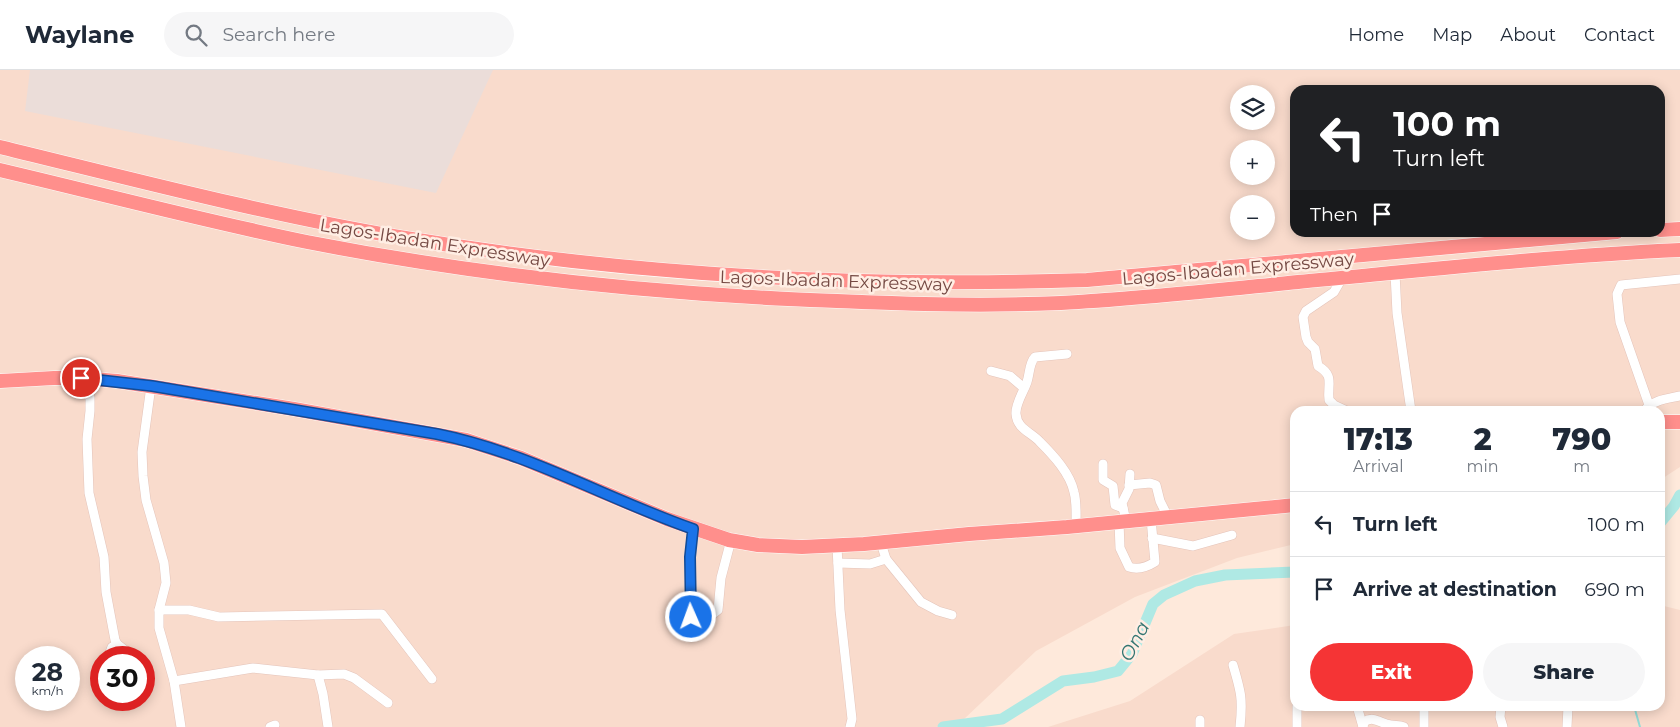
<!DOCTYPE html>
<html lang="en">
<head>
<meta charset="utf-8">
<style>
  :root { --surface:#fff; --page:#f6f6f7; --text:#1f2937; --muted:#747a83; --line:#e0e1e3; --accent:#f53435 }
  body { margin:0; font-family:Montserrat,sans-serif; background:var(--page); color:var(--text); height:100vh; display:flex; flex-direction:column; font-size:19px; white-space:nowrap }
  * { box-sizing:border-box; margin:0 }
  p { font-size:16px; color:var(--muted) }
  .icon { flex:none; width:28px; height:28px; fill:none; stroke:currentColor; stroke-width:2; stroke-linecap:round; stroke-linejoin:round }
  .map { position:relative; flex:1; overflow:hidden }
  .side { position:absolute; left:1290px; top:336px; width:375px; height:305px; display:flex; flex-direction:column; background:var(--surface); border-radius:15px; box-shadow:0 2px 12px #0003 }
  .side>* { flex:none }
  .top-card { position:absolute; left:1290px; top:15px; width:375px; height:152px; border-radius:15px; box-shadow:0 2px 12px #0003; background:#202124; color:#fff; overflow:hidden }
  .controls { position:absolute; left:1230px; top:15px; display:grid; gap:10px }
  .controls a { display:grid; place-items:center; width:45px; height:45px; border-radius:50%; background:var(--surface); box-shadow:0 2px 12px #0003; font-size:25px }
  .speed { position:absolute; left:15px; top:576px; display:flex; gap:10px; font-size:25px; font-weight:700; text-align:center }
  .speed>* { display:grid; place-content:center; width:65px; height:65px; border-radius:50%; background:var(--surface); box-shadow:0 2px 12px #0003; line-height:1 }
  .speed small { font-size:12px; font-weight:400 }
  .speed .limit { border:8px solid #d22; background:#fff; color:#111 }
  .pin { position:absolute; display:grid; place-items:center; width:42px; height:42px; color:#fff; margin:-21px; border:2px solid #fff; border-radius:50%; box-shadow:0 1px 5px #0007 }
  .me { position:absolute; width:55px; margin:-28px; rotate:358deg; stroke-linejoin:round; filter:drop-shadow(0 0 4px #0008) }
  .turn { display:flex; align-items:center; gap:18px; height:105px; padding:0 20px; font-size:22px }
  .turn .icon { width:65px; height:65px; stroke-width:2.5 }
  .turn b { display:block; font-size:35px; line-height:42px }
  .then { display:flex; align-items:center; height:48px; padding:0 20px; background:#0003; gap:10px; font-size:19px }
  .eta { display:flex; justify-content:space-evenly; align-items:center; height:85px; text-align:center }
  .eta b { font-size:30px; font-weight:800; line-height:35px }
  .button { display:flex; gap:10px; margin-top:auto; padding:10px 20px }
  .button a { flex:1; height:58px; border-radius:30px; background:var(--accent); color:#fff; font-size:20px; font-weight:800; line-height:58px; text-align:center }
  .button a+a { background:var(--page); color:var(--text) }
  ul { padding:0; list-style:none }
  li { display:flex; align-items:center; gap:15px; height:65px; padding:0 20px; border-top:1px solid var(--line) }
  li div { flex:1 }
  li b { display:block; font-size:19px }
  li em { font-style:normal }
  header { display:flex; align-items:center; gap:30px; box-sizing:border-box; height:70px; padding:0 25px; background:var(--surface); border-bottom:1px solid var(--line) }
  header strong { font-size:24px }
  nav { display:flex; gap:28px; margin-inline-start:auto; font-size:18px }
  .search { width:350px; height:45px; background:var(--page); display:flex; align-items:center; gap:12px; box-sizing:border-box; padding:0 18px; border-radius:28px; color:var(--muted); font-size:19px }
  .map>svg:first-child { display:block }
  .residential { fill:#f9dbcc; fill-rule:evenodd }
  .industrial { fill:#ebddd9 }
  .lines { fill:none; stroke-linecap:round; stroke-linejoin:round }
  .stream { stroke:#94dbd6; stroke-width:2 }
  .river { stroke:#afe9e4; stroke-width:11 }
  .minor-casing { stroke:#e4c4ba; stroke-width:10 }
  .highway-casing { stroke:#fff; stroke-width:15 }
  .minor { stroke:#fff; stroke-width:9 }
  .highway { stroke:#ff8f8c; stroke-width:14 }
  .route-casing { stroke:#114b97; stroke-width:12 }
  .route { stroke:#1a73e8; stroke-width:9 }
  .labels { text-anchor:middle; stroke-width:5; stroke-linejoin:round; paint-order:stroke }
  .street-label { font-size:18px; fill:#754943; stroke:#ffeee4 }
  .water-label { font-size:19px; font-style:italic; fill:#337672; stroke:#ffeee4 }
</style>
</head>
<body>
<header>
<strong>Waylane</strong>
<div class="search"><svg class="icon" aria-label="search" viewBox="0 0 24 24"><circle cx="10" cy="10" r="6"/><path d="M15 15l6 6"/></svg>Search here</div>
<nav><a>Home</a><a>Map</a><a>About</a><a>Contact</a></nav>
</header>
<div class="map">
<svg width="1680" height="657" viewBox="0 0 1680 657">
  <rect width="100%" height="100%" fill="#fee9db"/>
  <g class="residential">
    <path d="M0 0H1680V397L1660 410V341H1295V474L1237 488 1135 527 1036 581 963 650 936 657H0ZM1295 20H1660V162H1295ZM1239 24H1266V51H1239ZM1239 79H1266V106H1239ZM1239 134H1266V161H1239ZM26 588H69V630H26ZM101 588H144V630H101Z"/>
    <path d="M1660 535 1680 540V657H1048L1130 631 1234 564 1295 555V636H1660Z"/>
  </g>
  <path class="industrial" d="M30 0H493L436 123 25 41Z"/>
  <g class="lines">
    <path class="stream" d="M1634 636 1640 657"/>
    <g class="river">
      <path d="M1660 453 1674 436 1680 425"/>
      <path d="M943 657 1002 649 1063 611 1094 607 1118 601 1132 584 1153 534 1164 525 1195 511 1225 505 1295 502"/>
    </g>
    <defs>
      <g id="minor">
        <path d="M1395 203 1397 243 1411 341"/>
        <path d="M1342 208 1334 222 1306 241 1303 247 1306 267 1308 272 1315 279 1318 296C1335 306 1327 314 1329 330L1334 335 1347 341"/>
        <path d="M1067 284 1035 287C1029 293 1030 303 1027 312 1024 321 1015 334 1016 344 1017 359 1031 362 1040 372 1053 385 1070 403 1074 422 1077 433 1076 445 1076 456"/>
        <path d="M991 301 1010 306 1024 318"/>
        <path d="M151 316 142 382 143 406 146 430 164 493 166 513 159 540V558L174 611 181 657"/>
        <path d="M81 319 90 327V341L87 369 89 423 104 487 106 522 115 570 117 574 126 581 130 588"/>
        <path d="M1649 335 1620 252 1617 224 1621 215 1680 209"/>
        <path d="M1644 341C1653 330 1666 329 1680 326"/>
        <path d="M1103 394V410L1113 416 1115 435 1123 438"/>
        <path d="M1129 415 1150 413 1156 415 1160 431 1168 447"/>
        <path d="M1126 451 1122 433 1129 419 1130 404"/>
        <path d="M1119 452 1120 478 1129 497C1138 500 1147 497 1155 492L1151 449"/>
        <path d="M693 459 690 487 691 547 713 544 718 540 721 508 731 470"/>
        <path d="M1152 468 1193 476 1232 465"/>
        <path d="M881 473 886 489 921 532 938 541 952 545"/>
        <path d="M837 476 840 540 852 649 850 657"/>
        <path d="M838 493 870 494 886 489"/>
        <path d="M159 540H189L219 547 382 544 432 609"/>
        <path d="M108 588 112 577 117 574"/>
        <path d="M1233 595C1241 622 1243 629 1240 657"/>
        <path d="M318 605 323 624 328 657"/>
        <path d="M174 611 253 598 318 605 344 604 354 608 388 633"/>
        <path d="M101 617V616"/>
        <path d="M1357 636 1363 657"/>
        <path d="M1501 636 1500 647 1503 657"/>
        <path d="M270 657 275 655"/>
        <path d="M1200 657V650"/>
        <path d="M1297 657V636"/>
        <path d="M1363 657 1364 652C1374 645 1381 654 1391 655 1396 656 1399 655 1404 657"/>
        <path d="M1424 657V636"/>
        <path d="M1567 657 1568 636"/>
      </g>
      <g id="highway">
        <path d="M0 77C132 109 264 144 399 167 626 205 856 218 1087 210L1617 162"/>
        <path d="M0 100C102 124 204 151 307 172 466 203 627 221 788 229 879 233 970 237 1061 233 1140 229 1219 220 1298 212 1425 200 1553 186 1680 180"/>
        <path d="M1660 160 1680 159"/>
        <path d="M0 311 54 308H81L117 311 294 339 466 370 521 388 667 449 729 470 758 475 802 477 864 474 969 464 1067 457 1295 435"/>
        <path d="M1660 352H1680"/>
      </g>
    </defs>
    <use href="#minor" class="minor-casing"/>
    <use href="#highway" class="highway-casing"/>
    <use href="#minor" class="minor"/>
    <use href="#highway" class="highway"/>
  </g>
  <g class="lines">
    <defs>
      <path id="route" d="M81 308 152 316 437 364C527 382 607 429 693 459L690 487 691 547"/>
    </defs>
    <use href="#route" class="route-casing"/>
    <use href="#route" class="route"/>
  </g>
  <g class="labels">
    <g class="street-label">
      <text transform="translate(435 173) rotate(9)" y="6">Lagos-Ibadan Expressway</text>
      <text transform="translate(1238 199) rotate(-5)" y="6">Lagos-Ibadan Expressway</text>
      <text transform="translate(836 211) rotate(2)" y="6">Lagos-Ibadan Expressway</text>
    </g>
    <g class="water-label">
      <text transform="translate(1134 571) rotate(-62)" y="7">Ona</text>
    </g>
  </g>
</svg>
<div class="controls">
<a><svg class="icon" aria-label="layers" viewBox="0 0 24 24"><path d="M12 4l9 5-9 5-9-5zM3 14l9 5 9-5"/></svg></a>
<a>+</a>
<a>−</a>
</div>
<div class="speed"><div>28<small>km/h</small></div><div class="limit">30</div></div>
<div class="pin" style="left:81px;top:308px;background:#d93025"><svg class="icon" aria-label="arrive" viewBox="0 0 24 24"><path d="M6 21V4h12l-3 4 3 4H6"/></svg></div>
<svg class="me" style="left:691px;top:547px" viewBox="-20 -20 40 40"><circle r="17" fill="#1a73e8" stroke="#fff" stroke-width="3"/><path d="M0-11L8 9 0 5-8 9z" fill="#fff"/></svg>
<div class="top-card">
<div class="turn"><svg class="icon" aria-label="left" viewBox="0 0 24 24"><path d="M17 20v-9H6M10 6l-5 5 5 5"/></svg><div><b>100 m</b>Turn left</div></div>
<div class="then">Then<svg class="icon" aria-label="arrive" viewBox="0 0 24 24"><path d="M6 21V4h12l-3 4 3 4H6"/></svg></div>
</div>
<section class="side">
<div class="eta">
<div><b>17:13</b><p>Arrival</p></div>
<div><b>2</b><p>min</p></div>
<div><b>790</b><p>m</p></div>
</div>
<ul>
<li><svg class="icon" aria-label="left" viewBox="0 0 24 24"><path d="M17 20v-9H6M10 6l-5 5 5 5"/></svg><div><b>Turn left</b></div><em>100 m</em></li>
<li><svg class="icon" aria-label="arrive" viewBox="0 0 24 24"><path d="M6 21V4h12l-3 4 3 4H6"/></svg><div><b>Arrive at destination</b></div><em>690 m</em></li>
</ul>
<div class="button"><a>Exit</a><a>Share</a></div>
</section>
</div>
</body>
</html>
